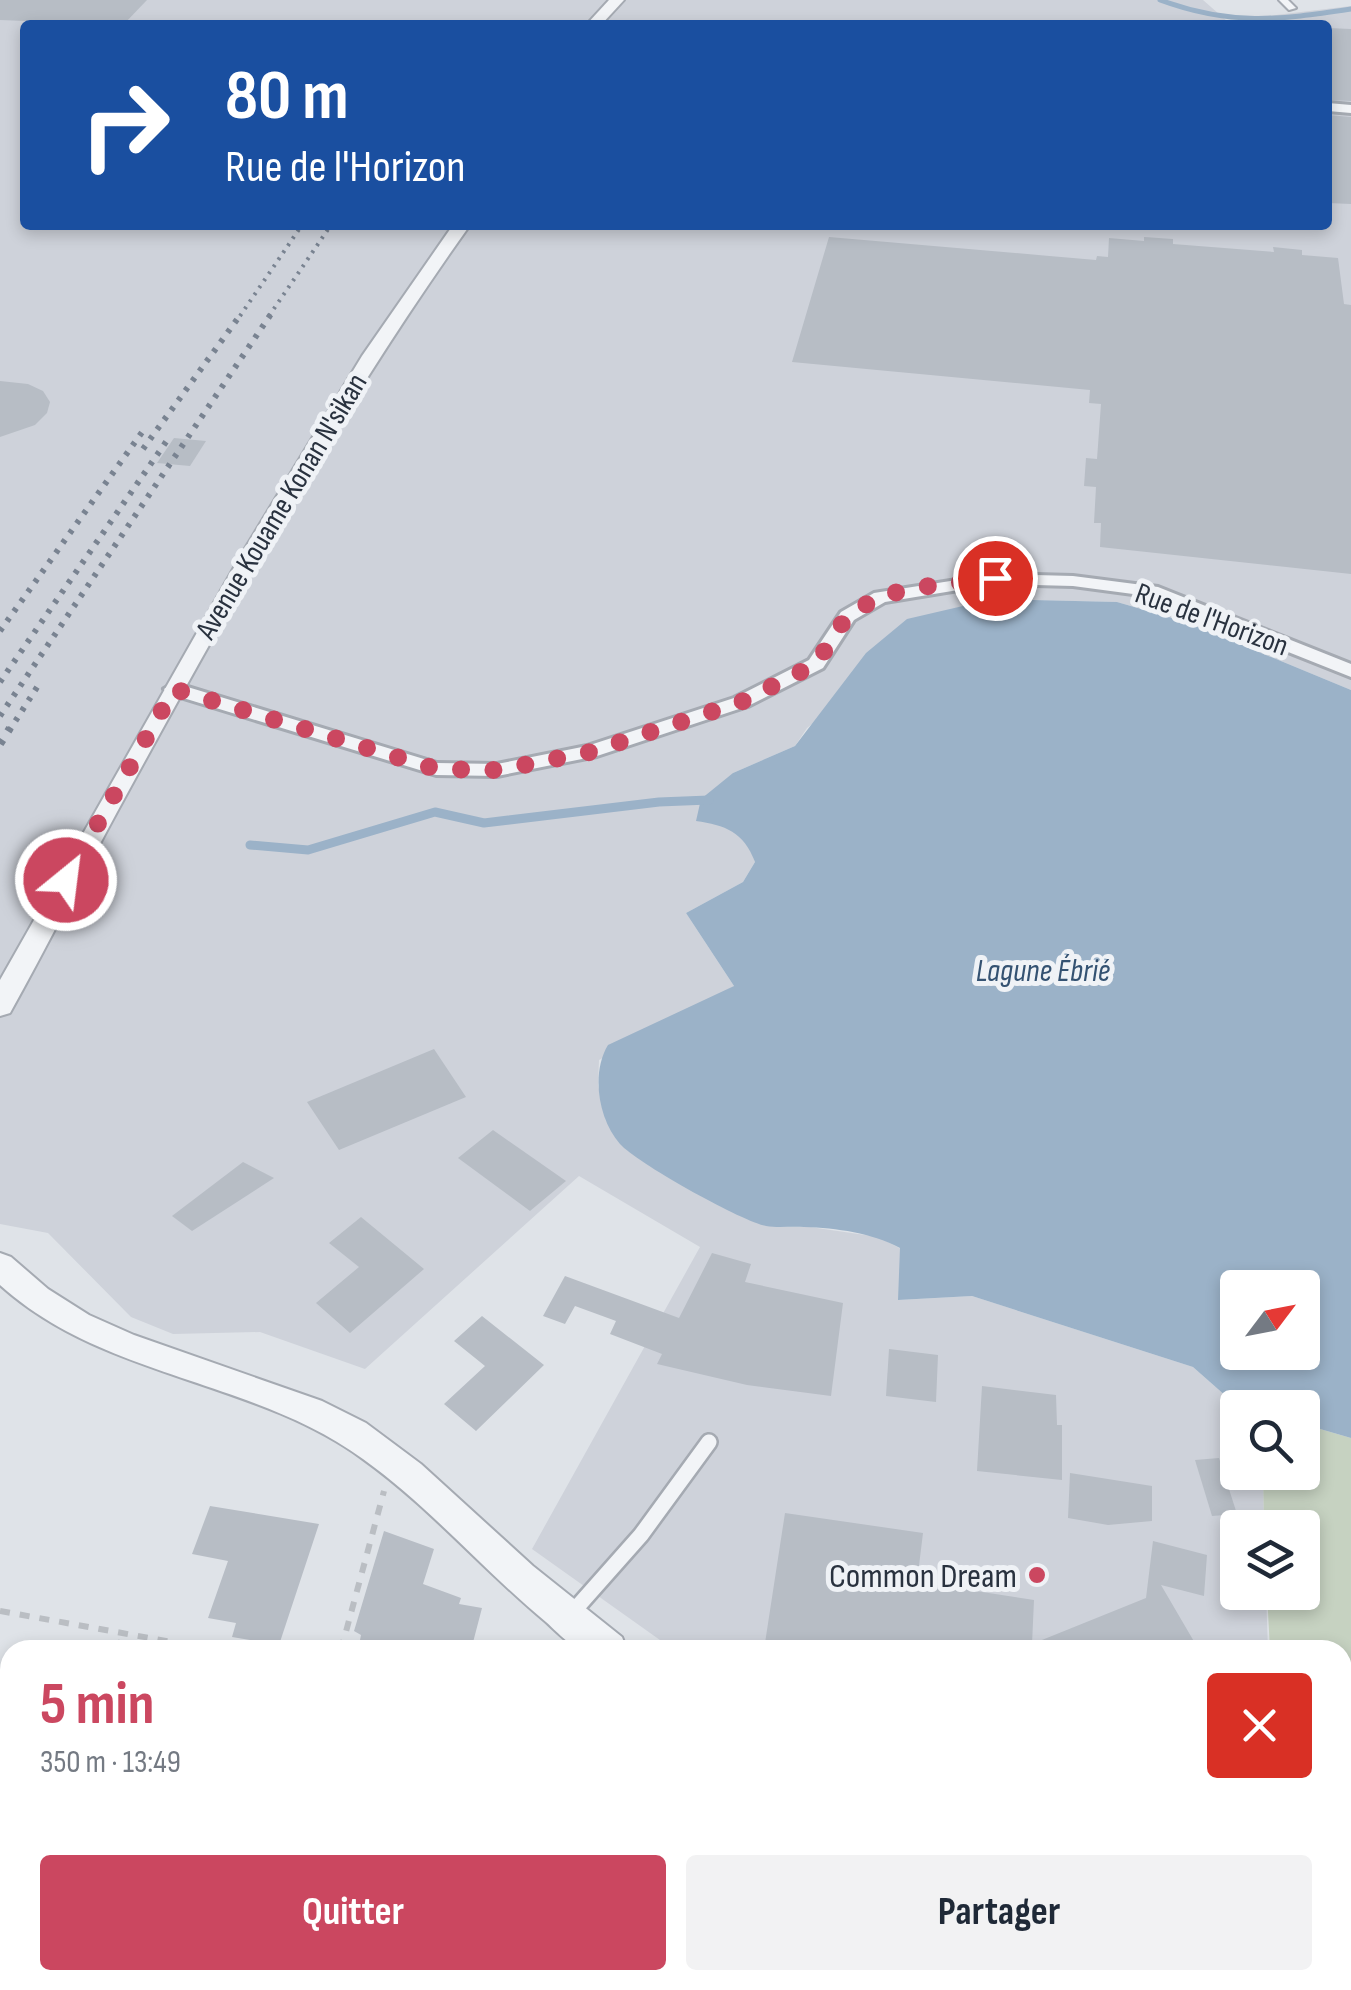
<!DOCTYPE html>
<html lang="fr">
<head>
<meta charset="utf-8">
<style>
  :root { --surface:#fff; --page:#f2f2f3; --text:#1f2937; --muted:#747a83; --accent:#cb4760 }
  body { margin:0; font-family:"Sofia Sans Condensed",sans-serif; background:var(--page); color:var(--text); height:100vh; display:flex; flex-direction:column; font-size:38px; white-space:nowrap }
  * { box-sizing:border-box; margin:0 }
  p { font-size:32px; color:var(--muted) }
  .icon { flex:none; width:55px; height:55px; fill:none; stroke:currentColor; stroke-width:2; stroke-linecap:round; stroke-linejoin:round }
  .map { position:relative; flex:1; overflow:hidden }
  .sheet { position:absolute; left:0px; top:1640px; width:1352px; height:350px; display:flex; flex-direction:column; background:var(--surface); border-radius:30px 30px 0 0; box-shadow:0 5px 15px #0003 }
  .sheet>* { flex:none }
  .guide { position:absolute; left:20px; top:20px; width:1312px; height:210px; border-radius:10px; box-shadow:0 5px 15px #0003; background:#1a4fa0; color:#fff; overflow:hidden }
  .needle { width:65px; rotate:58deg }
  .controls { position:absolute; left:1220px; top:1270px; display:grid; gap:20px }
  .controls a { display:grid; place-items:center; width:100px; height:100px; border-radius:10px; background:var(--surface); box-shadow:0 5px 15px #0003; font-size:50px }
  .pin { position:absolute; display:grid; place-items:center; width:85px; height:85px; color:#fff; margin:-42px; border:5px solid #fff; border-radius:50%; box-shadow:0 2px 10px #0007 }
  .me { position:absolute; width:110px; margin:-55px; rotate:29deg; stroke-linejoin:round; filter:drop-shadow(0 0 8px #0008) }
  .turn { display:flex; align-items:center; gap:35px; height:210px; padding:0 40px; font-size:45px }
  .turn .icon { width:130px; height:130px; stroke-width:2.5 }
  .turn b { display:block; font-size:70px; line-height:85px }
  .round { display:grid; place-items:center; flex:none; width:105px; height:105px; border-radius:10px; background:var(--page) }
  .headline { display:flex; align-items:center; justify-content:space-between; height:170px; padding:0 40px }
  h1 { font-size:60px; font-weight:700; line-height:75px; color:var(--accent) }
  .button { display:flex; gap:20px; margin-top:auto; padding:20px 40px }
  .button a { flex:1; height:115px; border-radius:10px; background:var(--accent); color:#fff; font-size:40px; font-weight:700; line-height:115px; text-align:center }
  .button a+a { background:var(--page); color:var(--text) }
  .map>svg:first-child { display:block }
  .built { fill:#ced2da; fill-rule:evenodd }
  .green { fill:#c6d2c1 }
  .water { fill:#9bb2c8; fill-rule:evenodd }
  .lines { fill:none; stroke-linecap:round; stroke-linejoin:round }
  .stream-far1 { stroke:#9bb2c8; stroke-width:5 }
  .stream { stroke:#9bb2c8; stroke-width:9 }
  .building { fill:#b7bdc5 }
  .service-casing { stroke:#a5aab2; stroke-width:20 }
  .pedestrian-casing { stroke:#a5aab2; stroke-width:4 }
  .minor-casing { stroke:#a5aab2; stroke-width:6 }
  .tertiary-casing { stroke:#a5aab2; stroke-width:4 }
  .path { stroke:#babec3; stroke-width:6; stroke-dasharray:10 10; stroke-linecap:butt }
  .service { stroke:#f2f4f7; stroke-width:15 }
  .pedestrian { fill:#f2f4f7; fill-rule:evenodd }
  .minor { fill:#f2f4f7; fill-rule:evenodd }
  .tertiary { fill:#f2f4f7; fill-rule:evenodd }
  .rail-far2 { stroke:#798391; stroke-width:4; stroke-dasharray:2.5 6; stroke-linecap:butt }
  .rail-far1 { stroke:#798391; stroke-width:6; stroke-dasharray:4 8; stroke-linecap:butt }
  .rail { stroke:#798391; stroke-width:8; stroke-dasharray:5 10; stroke-linecap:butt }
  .route { stroke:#cb4760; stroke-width:18; stroke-dasharray:0 32.4 }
  .poi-dot { fill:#cb4760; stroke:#eff2f6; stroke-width:4 }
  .labels { text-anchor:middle; stroke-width:10; stroke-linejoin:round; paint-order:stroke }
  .street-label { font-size:30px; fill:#29323f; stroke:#eff2f6 }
  .water-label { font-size:32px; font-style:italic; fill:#345272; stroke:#eff2f6 }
  .near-poi-label { font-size:35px; fill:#29323f; stroke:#eff2f6; text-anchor:end }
</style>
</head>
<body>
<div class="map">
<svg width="1351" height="1990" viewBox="0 0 1351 1990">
  <rect width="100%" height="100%" fill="#dfe3e8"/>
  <path class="built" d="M0 0H1203L1227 21 1351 6V690L1186 622 1117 602 1033 600 963 606 807 728 795 746 733 773 725 824 748 843 755 862 743 882 686 913 734 986 599 1060 598 1085 606 1121 766 1226 810 1227 879 1237 901 1249 899 1300 972 1296 1193 1367 1227 1397 1251 1407 1238 1408V1472L1263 1473 1264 1527 1238 1528V1592L1266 1593 1268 1650H674L532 1549 700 1247 579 1176 365 1369 260 1332 173 1334 131 1317 48 1233 0 1224ZM25 25H1328V225H25Z"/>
  <g class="green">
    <path d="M1303 1424 1351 1438V1917L1342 1915V1650H1270L1267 1593 1302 1592V1528L1264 1527 1263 1473 1302 1472Z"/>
    <path d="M1053 1980H1157L1214 1990H1052Z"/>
  </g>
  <path class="water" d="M1033 600 1117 602 1186 622 1351 690V1438L1303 1424 1302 1408 1251 1407 1227 1397 1193 1367 972 1296 898 1300 900 1248C872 1233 837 1228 804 1227 792 1226 778 1228 766 1226 741 1221 637 1163 620 1144 598 1119 591 1073 608 1045L734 986 686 913 743 882 755 862C744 832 725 825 696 821L701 799 733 773 795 746 866 653 907 619 963 606ZM1238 1288H1302V1352H1238Z"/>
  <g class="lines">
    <path class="stream-far1" d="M1160 0C1230 26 1279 20 1351 9"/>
    <path class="stream" d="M250 845 308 850 435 812 484 823 659 802 709 800"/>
  </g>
  <g class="building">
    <path d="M0 0H147L123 25 0 20Z"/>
    <path d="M1328 28 1351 29V101L1328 100Z"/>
    <path d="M1328 115 1351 117V204L1328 203Z"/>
    <path d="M829 237 1096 260 1097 256 1108 257 1109 238 1144 241V237L1173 239V244L1274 252 1273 247 1302 250V255L1338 258 1344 304 1351 305V574L1100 547 1101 523H1094L1096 487 1084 486 1086 458 1097 459 1101 404 1089 403 1090 390 792 362Z"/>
    <path d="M0 381 28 384 43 391 50 402 47 413 35 425 0 437Z"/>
    <path d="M174 438 206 441 190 466 157 463Z"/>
    <path d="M434 1049 466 1097 339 1150 307 1102Z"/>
    <path d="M493 1130 566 1181 530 1211 458 1158Z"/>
    <path d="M243 1162 274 1178 192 1231 172 1216Z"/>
    <path d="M361 1217 424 1269 350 1333 316 1303 359 1267 329 1243Z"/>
    <path d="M712 1253 751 1264 745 1282 843 1303 831 1396 747 1385 657 1364 662 1354 610 1334 616 1321 575 1306 565 1324 543 1316 565 1276 679 1318Z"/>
    <path d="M482 1316 544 1365 476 1431 444 1404 485 1366 454 1341Z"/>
    <path d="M889 1349 938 1355 936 1402 886 1396Z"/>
    <path d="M982 1386 1056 1395 1057 1425H1062V1480L977 1471Z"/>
    <path d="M1219 1458 1237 1514 1212 1516 1195 1460Z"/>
    <path d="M1070 1473 1152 1486V1521L1108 1525 1068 1518Z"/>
    <path d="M210 1506 319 1524 279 1645 232 1637 236 1623 208 1618 228 1561 192 1554Z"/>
    <path d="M785 1513 923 1533 917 1582 1034 1600 1032 1644 1146 1598 1153 1541 1207 1555 1204 1596 1161 1585 1199 1650H802L765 1643Z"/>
    <path d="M384 1531 434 1549 423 1584 461 1598 459 1604 482 1608 471 1650H358L361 1635 354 1631Z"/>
  </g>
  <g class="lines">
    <defs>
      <path id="service" d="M571 1614 641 1535 709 1442"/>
      <path id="pedestrian" d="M1279 0H1288L1296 8 1289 10Z"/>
      <g id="minor">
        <path d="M1328 103 1351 105V113L1328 111Z"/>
        <path d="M995 574 1073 576 1158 587 1351 664V677L1148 596 1073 586 995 584 885 602 854 620 823 668 748 706 597 756 497 776 436 775 167 693 164 689 174 683 181 685 437 763 497 764 587 746 734 698 809 660 841 612 874 593Z"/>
        <path d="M1351 1922V1956L1342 1958V1925Z"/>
        <path d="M60 1980H94L90 1990H56Z"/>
        <path d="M840 1980H874L873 1990H839Z"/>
      </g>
      <g id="tertiary">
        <path d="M609 0H624L601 25H586Z"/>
        <path d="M453 225H470C338 410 226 612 117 812 81 878 47 947 10 1013L0 1016V980L241 555 362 356Z"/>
        <path d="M0 1253 11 1257 48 1289 89 1315 134 1335 322 1401 366 1423 421 1464 533 1566 622 1637 627 1650C614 1650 594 1654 581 1650 570 1646 555 1630 546 1622 483 1570 429 1506 363 1459 252 1378 104 1379 0 1285Z"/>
        <path d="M1342 1961 1351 1965V1990H1321L1317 1980H1342Z"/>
      </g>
    </defs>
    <use href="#service" class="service-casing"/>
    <use href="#pedestrian" class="pedestrian-casing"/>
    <use href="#minor" class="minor-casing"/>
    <use href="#tertiary" class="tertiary-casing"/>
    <g class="path">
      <path d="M0 1611 216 1650"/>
      <path d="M118 1650 124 1633"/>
      <path d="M341 1650 384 1491"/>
      <path d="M0 1714 10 1716"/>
      <path d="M0 1820 10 1821"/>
      <path d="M0 1929 10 1930"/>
      <path d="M239 1990 242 1980"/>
      <path d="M356 1990 359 1980"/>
      <path d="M601 1990 603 1980"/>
    </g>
    <use href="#service" class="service"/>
    <use href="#pedestrian" class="pedestrian"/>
    <use href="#minor" class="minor"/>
    <use href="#tertiary" class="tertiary"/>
    <g class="rail-far2">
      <path d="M240 316 302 225"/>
      <path d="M269 316 331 225"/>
    </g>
    <g class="rail-far1">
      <path d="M143 449 241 314"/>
      <path d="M0 631 145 428"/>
      <path d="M0 682 168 439"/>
      <path d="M0 716 271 314"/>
      <path d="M9 731 41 681"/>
    </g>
    <path class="rail" d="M0 744 10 728"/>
  </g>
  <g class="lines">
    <path class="route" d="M66 880 174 689 436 769 498 770 590 752 741 702 816 664 847 616 880 596 921 587 995 578"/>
  </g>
  <circle class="poi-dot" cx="1037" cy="1575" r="10"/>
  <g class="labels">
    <g class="street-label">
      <text transform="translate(281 506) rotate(-59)" y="10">Avenue Kouame Konan N'sikan</text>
      <text transform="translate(1212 619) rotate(20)" y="10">Rue de l'Horizon</text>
    </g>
    <g class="water-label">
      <text x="1043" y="981">Lagune Ébrié</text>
    </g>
    <g class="near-poi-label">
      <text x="1017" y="1587">Common Dream</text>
    </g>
  </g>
</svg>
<div class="controls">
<a><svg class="needle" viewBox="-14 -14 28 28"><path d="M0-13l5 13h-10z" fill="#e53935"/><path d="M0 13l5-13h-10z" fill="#747a83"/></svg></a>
<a><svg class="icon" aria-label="search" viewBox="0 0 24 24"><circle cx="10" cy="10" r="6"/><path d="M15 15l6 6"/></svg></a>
<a><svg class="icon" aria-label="layers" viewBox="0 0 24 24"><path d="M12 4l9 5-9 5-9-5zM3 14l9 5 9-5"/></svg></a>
</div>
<div class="pin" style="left:995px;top:578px;background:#d93025"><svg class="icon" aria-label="arrive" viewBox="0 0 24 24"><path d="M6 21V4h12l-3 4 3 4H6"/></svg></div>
<svg class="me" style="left:66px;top:880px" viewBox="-20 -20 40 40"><circle r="17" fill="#cb4760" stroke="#fff" stroke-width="3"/><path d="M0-11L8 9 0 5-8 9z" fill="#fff"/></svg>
<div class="guide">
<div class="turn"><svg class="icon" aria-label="right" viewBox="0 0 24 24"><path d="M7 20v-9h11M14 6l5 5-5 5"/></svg><div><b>80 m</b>Rue de l'Horizon</div></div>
</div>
<section class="sheet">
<div class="headline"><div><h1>5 min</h1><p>350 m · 13:49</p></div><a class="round" style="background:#d93025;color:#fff"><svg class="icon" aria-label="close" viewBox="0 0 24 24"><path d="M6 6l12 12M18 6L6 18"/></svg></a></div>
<div class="button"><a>Quitter</a><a>Partager</a></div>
</section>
</div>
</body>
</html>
